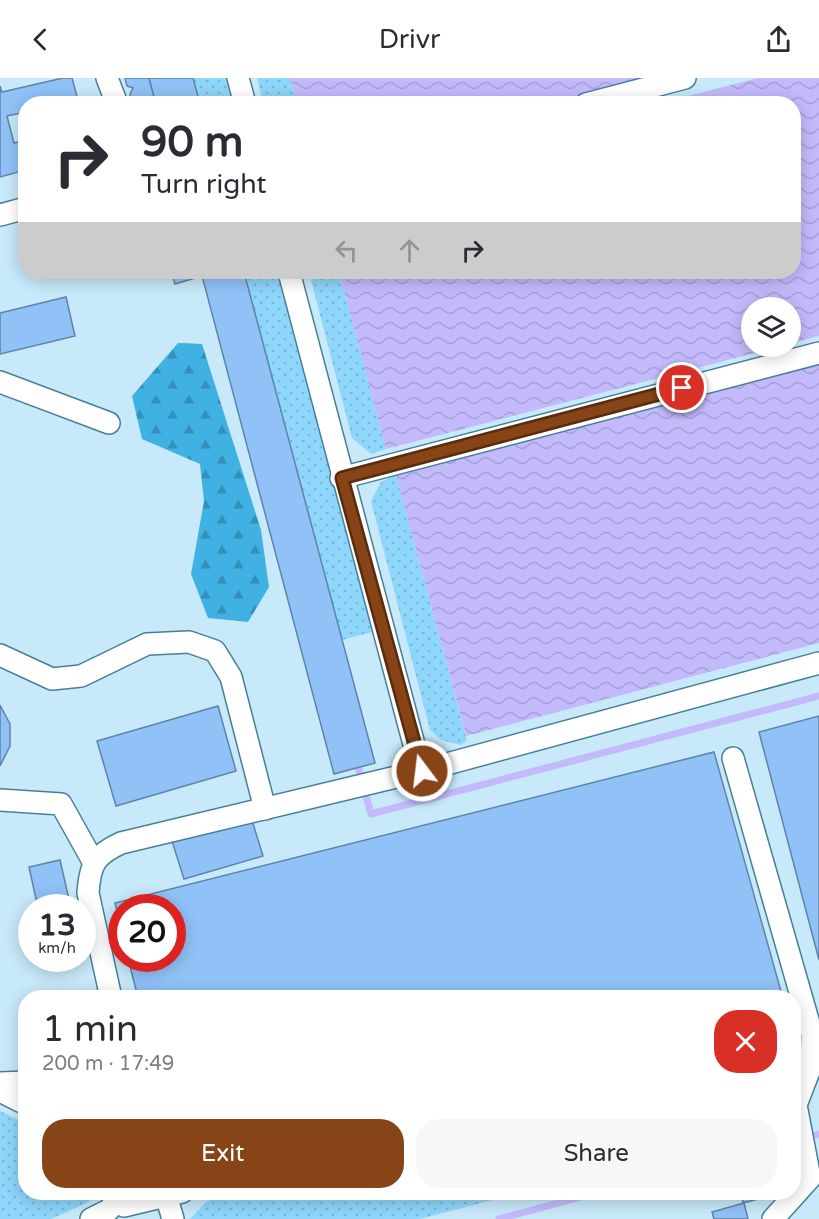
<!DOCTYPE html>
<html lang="en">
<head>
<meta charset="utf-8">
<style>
  :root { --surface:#fff; --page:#f7f7f7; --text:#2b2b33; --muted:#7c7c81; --accent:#874416 }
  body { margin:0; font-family:"Varela Round",sans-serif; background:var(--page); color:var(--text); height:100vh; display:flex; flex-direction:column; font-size:22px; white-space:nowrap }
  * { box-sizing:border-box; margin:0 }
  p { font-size:20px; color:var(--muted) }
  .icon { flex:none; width:33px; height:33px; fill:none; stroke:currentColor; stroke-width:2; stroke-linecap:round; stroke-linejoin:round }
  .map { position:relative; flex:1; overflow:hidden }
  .sheet { position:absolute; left:18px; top:912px; width:783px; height:210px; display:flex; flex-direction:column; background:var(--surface); border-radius:24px; box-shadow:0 3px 15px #0003 }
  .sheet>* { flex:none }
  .guide { position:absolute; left:18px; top:18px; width:783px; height:183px; border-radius:24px; box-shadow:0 3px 15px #0003; background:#fff; color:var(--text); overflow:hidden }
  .fabs { position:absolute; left:741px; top:219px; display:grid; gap:12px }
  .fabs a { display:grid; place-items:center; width:60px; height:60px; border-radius:50%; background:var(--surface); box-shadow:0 3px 15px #0003; font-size:30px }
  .speed { position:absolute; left:18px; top:816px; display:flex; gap:12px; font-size:30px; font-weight:700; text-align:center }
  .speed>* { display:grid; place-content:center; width:78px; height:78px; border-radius:50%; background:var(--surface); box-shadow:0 3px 15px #0003; line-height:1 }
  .speed small { font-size:15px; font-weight:400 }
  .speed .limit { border:9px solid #d22; background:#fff; color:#111 }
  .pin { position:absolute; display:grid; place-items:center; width:51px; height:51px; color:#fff; margin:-26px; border:3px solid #fff; border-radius:50%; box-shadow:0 2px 6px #0007 }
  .me { position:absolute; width:66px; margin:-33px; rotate:345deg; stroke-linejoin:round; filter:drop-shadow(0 0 4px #0008) }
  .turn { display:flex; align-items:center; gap:21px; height:126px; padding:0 24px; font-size:27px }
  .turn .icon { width:78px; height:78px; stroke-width:2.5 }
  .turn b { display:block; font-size:42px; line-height:51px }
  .lanes { display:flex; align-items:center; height:57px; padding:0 24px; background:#0003; justify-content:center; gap:30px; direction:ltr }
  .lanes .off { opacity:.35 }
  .round { display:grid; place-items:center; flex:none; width:63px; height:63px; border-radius:24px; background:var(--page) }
  .overview { display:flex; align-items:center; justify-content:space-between; height:102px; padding:0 24px }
  h1 { font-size:36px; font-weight:600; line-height:45px }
  .primary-button { display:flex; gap:12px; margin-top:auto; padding:12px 24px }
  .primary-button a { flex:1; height:69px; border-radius:24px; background:var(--accent); color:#fff; font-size:24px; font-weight:600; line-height:69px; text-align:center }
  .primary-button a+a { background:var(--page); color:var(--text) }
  header { display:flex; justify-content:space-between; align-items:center; height:78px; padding:0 24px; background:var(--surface); font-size:27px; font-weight:600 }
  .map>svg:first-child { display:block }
  .grass { fill:url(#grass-dots) }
  .forest { fill:url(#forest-firs) }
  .water { fill:url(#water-waves) }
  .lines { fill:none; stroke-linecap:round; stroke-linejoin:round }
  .stream { stroke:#c2bafb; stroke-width:7 }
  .building { fill:#90c2f7; stroke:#5f83a9; stroke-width:1.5 }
  .minor-casing { stroke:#477f99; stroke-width:24 }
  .minor { stroke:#fff; stroke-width:21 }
  .route-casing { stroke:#582c0e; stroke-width:15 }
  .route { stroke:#874416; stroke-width:10 }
</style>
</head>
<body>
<header><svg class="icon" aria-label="back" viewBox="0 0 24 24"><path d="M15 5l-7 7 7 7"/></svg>Drivr<svg class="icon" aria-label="share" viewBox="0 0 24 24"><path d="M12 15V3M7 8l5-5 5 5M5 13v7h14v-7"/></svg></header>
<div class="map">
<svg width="819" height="1141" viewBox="0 0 819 1141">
  <defs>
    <pattern id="grass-dots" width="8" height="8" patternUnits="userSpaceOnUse" patternTransform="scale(1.5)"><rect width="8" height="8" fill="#8ed6fa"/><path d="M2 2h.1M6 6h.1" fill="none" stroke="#79b8d7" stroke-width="1.8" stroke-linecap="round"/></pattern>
    <pattern id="forest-firs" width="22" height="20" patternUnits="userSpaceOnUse" patternTransform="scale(1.5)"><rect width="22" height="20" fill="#3fb1e2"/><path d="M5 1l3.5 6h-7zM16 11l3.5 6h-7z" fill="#3390b8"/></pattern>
    <pattern id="water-waves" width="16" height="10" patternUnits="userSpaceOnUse" patternTransform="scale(1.5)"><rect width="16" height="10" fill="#c2bafb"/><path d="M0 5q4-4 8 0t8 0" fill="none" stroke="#a6a0d8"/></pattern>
  </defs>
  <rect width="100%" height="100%" fill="#c7e9fa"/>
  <g class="grass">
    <path d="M193 0H234L241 25H200Z"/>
    <path d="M257 0H290L296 25H263Z"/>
    <path d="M244 194H285L380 552 342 562Z"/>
    <path d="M309 194H339L386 371 371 376 352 360Z"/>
    <path d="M396 397 467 663 461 667 441 662 430 652 371 423 381 404Z"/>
    <path d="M0 1033 25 1045 26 1114 92 1115 89 1124 51 1141H0Z"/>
    <path d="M238 1114H519V1115L420 1141H190L207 1123Z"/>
  </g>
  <path class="forest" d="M178 265 202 266 261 452 269 509 248 544 208 540 191 496 204 423 200 386 142 361 132 318Z"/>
  <g class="water">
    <path d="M290 0H649L552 26 296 25Z"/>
    <path d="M758 0H819V258L791 265 790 230H752V268L777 269 386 371 339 194H794V26L661 25Z"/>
    <path d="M819 286V565L466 658 396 397Z"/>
  </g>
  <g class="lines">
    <g class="stream">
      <path d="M356 682 371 736 819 618"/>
      <path d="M805 1060 819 1056"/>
      <path d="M499 1141 599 1114"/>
    </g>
  </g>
  <g class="building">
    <path d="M63 0H72L79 26H26V34L7 38 14 65 26 62V92L0 99V8L2 14Z"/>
    <path d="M125 0H149L156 26H132L130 16 133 10 127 8Z"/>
    <path d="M149 0H193L200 26H156Z"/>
    <path d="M171 194H201L202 198 175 206Z"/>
    <path d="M201 194H244L375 685 334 696Z"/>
    <path d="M66 219 75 258 0 276V235Z"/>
    <path d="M0 627 10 646V668L0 688Z"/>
    <path d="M218 628 236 693 116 728 97 663Z"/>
    <path d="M819 638V882L759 654Z"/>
    <path d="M714 674 782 917 773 920H138L128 880H172V830H122V853L115 825Z"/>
    <path d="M251 739 263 778 184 801 172 763Z"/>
    <path d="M60 782 71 830H38L29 789Z"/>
    <path d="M741 1114H769L770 1118 743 1125Z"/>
    <path d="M744 1125 748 1141H714L712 1134Z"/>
  </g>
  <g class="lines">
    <defs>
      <g id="minor">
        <path d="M107 0 117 26"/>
        <path d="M238 0 245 26"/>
        <path d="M586 26 685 0"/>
        <path d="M0 137 26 130"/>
        <path d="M289 194 421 693"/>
        <path d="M0 304 109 345"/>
        <path d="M341 400 819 275"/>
        <path d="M0 577 52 601 81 598 147 566 189 564 215 573 231 599 265 731"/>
        <path d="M733 680 812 956 811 988 796 1027 810 1100 773 1141"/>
        <path d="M0 722 61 726 94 785"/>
        <path d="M111 920 88 815C90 786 95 777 121 765L421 693 819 585"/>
        <path d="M0 1005 26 1004"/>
        <path d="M0 1013 26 1026"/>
        <path d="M165 1114 173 1141"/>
        <path d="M124 1128 182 1114"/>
        <path d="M91 1141 109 1132 118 1120"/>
      </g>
    </defs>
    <use href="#minor" class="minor-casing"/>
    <use href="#minor" class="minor"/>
  </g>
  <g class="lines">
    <defs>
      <path id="route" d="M422 693 342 400 682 310"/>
    </defs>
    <use href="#route" class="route-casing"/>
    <use href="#route" class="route"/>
  </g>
</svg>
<div class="fabs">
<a><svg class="icon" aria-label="layers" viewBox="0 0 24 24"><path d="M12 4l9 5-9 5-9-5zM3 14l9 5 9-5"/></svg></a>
</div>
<div class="speed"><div>13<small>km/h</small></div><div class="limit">20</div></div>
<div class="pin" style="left:682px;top:310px;background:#d93025"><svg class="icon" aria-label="arrive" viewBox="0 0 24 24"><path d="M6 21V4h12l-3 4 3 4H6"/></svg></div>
<svg class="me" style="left:422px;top:693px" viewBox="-20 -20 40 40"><circle r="17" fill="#874416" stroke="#fff" stroke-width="3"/><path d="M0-11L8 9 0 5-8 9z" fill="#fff"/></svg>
<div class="guide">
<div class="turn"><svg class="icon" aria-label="right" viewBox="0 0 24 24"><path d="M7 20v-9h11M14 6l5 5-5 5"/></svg><div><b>90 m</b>Turn right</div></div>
<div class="lanes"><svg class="icon off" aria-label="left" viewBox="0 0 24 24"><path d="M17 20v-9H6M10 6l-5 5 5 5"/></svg><svg class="icon off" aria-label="ahead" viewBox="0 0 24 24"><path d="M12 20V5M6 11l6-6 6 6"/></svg><svg class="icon" aria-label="right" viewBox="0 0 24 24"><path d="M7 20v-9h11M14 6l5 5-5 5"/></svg></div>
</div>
<section class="sheet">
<div class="overview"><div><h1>1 min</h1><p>200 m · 17:49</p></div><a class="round" style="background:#d93025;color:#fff"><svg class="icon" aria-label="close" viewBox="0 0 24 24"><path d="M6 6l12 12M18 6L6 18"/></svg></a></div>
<div class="primary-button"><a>Exit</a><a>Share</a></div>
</section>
</div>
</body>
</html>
